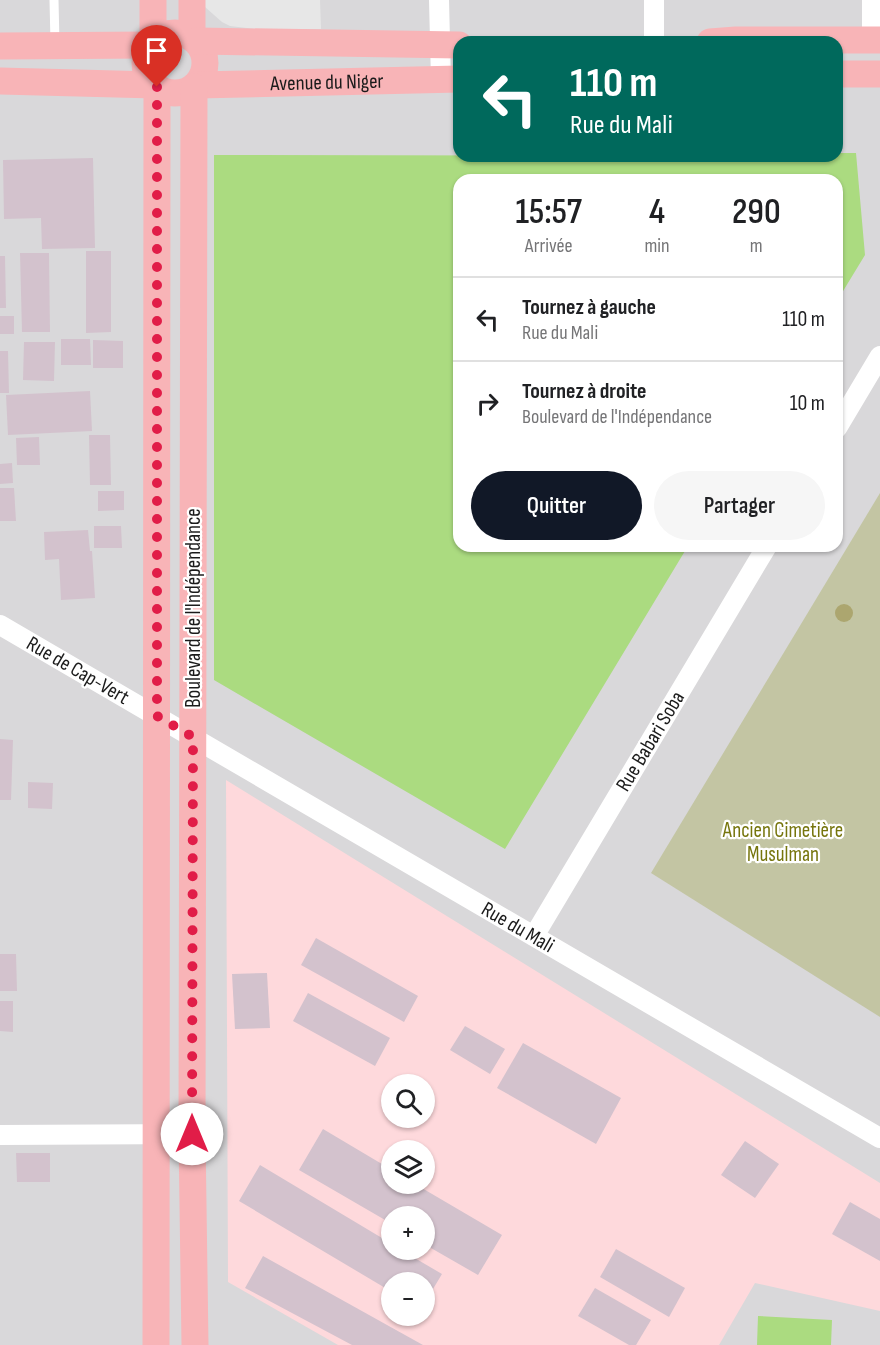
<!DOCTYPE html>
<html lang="fr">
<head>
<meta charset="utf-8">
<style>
  :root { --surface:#fff; --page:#f6f6f6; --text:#202124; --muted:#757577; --line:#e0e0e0; --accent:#111827 }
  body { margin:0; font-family:"Sofia Sans Condensed",sans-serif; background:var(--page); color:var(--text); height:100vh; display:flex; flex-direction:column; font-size:22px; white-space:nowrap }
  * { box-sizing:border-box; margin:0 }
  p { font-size:20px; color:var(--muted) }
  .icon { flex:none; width:33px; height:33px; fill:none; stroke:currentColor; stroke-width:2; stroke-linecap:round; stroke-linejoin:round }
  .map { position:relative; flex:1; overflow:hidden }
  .drawer { position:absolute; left:453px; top:174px; width:390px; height:378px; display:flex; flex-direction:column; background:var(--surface); border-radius:18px; box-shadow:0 2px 4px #0004 }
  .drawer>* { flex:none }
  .banner { position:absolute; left:453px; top:36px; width:390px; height:126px; border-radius:18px; box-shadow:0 2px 4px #0004; background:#00695c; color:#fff; overflow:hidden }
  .tools { position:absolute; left:381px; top:1074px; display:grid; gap:12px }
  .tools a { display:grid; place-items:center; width:54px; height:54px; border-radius:50%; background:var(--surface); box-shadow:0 2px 4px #0004; font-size:30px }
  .pin { position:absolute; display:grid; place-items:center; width:51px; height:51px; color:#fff; margin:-62px -26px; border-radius:50% 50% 50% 0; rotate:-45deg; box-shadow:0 0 6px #0007 }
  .pin .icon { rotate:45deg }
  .me { position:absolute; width:66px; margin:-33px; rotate:0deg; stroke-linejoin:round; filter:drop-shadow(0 0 4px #0008) }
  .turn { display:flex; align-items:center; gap:21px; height:126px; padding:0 18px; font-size:27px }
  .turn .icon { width:78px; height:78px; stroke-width:2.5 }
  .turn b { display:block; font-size:42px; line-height:51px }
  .eta { display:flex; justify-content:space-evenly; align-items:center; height:102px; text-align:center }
  .eta b { font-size:36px; font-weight:600; line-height:42px }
  .cta { display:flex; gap:12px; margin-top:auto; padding:12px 18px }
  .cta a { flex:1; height:69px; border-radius:36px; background:var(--accent); color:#fff; font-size:24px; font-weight:600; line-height:69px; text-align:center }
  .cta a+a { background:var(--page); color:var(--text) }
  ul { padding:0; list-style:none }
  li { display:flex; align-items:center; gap:18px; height:84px; padding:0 18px; border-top:2px solid var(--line) }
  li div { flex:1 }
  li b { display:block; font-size:22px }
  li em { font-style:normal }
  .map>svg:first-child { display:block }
  .residential { fill:#d9d8da; fill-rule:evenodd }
  .education { fill:#fed9dc; fill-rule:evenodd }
  .cemetery { fill:#c3c5a3 }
  .pitch { fill:#abdb80 }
  .parking { fill:#e7e7e7 }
  .building { fill:#d3c2cd }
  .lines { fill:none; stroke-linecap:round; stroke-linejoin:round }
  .service { stroke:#fff; stroke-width:9 }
  .minor { stroke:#fff; stroke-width:20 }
  .secondary { stroke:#f8b4b7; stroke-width:27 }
  .tree { fill:#aca66f }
  .route { stroke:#e11d48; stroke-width:10; stroke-dasharray:0 18 }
  .labels { text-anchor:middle; stroke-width:4.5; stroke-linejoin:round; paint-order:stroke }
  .street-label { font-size:21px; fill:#1b1b1b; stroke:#fff }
  .park-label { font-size:21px; fill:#76750d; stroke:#fff }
</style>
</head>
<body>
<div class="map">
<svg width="880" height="1345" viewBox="0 0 880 1345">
  <rect width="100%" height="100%" fill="#ede1e6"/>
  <path class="residential" d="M0 0H880V1345H0ZM459 42H837V156H459ZM459 180H837V546H459ZM392 1084H424V1118H392ZM392 1150H424V1184H392ZM392 1216H424V1250H392ZM392 1282H424V1316H392Z"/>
  <path class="education" d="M226 780 880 1183V1311L755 1283 719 1345H338L228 1282ZM392 1084H424V1118H392ZM392 1150H424V1184H392ZM392 1216H424V1250H392ZM392 1282H424V1316H392Z"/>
  <path class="cemetery" d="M880 493V1017L651 873Z"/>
  <g class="pitch">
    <path d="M837 153H856L865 255 837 301V180H459V546H688L505 849 214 680V155L837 156Z"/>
    <path d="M758 1316 832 1320 831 1345H757Z"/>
  </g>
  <path class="parking" d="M200 0H320L321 29H255L230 26 222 22 205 7Z"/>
  <g class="building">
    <path d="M93 158 95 248 42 249 41 218 4 219 3 160Z"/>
    <path d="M86 251H111V332L86 333Z"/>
    <path d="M20 253H49L50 332H22Z"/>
    <path d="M0 256H5L6 308H0Z"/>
    <rect x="0" y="316" width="14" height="18"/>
    <path d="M61 339H90L91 365H61Z"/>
    <path d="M93 340 123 341V368H93Z"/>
    <path d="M24 342H55L54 381 23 380Z"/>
    <path d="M0 351H8L9 393H0Z"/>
    <path d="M90 391 92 431 8 435 6 395Z"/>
    <path d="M89 435H110L111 485H90Z"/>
    <path d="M39 437 40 465H17L16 438Z"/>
    <path d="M12 463 13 483 0 484V464Z"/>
    <path d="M0 488H14L16 521H0Z"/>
    <path d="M98 491H124V510L98 511Z"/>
    <path d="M94 526H121L122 548H94Z"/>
    <path d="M88 530 90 551H92L95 598 61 600 59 559 45 560 44 532Z"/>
    <path d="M0 739 13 740 11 800H0Z"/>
    <path d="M28 782 53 783 52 809 28 808Z"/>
    <path d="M316 938 418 996 404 1022 301 965Z"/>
    <path d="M0 954H16L17 991H0Z"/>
    <path d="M267 973 270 1028 235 1029 232 974Z"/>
    <path d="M308 993 390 1038 375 1066 293 1021Z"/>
    <path d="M0 1001H13V1032L0 1031Z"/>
    <path d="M465 1026 505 1049 490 1074 450 1050Z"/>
    <path d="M523 1043 621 1098 596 1144 497 1088Z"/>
    <path d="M323 1129 392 1170V1184H415L502 1235 478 1275 424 1244V1216H392V1224L299 1170Z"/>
    <path d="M745 1141 779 1164 755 1198 721 1175Z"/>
    <path d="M16 1153H50V1182H17Z"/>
    <path d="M260 1165 392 1244V1250H401L442 1274 424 1304V1282H392V1292L239 1201Z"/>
    <path d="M850 1202 880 1219V1261L832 1234Z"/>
    <path d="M616 1249 685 1288 669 1317 600 1277Z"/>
    <path d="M263 1256 423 1345H352L245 1288Z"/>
    <path d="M595 1288 651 1320 636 1345H629L578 1316Z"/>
  </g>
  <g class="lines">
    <path class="service" d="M54 0 55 43"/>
    <g class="minor">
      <path d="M439 0 441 80"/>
      <path d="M654 0V42"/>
      <path d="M872 0V40"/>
      <path d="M837 428 880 356"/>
      <path d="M0 625 880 1138"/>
      <path d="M534 936 767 546"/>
      <path d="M0 1135 192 1134"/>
    </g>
    <g class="secondary">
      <circle cx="175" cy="63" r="30"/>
      <path d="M192 37V0"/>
      <path d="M197 41 459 45"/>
      <path d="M153 42V0"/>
      <path d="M710 42 736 40H880"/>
      <path d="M0 46 150 45"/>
      <path d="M837 74H880"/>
      <path d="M0 81 155 85"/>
      <path id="s1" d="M197 85 459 79"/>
      <path d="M194 87 192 1134 195 1345"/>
      <path d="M156 1345 157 87"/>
    </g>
  </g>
  <circle class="tree" cx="844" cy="613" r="9"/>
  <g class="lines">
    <path class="route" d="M157 87V716L193 737 192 1134"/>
  </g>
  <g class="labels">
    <g class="street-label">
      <text dy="7" stroke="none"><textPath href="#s1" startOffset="130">Avenue du Niger</textPath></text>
      <text transform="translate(193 608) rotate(-90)" y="7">Boulevard de l'Indépendance</text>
      <text transform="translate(78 670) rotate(30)" y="7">Rue de Cap-Vert</text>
      <text transform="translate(650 741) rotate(-59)" y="7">Rue Babari Soba</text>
      <text transform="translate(518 927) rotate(30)" y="7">Rue du Mali</text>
    </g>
    <g class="park-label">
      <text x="783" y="837">Ancien Cimetière<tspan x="783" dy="24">Musulman</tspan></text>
    </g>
  </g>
</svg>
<div class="tools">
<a><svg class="icon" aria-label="search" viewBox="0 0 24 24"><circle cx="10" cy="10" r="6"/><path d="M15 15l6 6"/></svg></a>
<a><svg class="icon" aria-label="layers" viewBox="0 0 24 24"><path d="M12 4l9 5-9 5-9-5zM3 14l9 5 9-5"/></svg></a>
<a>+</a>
<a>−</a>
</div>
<div class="pin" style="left:157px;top:87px;background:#d93025"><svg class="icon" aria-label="arrive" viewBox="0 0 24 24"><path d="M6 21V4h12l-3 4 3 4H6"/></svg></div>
<svg class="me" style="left:192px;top:1134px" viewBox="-20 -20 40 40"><circle r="19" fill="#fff"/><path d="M0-13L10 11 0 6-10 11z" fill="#e11d48"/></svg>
<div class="banner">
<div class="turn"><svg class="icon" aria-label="left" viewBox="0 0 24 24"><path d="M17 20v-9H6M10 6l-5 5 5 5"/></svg><div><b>110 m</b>Rue du Mali</div></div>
</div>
<section class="drawer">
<div class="eta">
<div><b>15:57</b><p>Arrivée</p></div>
<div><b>4</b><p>min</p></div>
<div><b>290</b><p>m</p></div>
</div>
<ul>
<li><svg class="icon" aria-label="left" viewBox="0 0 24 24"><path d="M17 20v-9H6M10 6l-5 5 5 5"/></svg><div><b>Tournez à gauche</b><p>Rue du Mali</p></div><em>110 m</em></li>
<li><svg class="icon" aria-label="right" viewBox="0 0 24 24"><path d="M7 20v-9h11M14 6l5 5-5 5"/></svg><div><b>Tournez à droite</b><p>Boulevard de l'Indépendance</p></div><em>10 m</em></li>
</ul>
<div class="cta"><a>Quitter</a><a>Partager</a></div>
</section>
</div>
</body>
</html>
